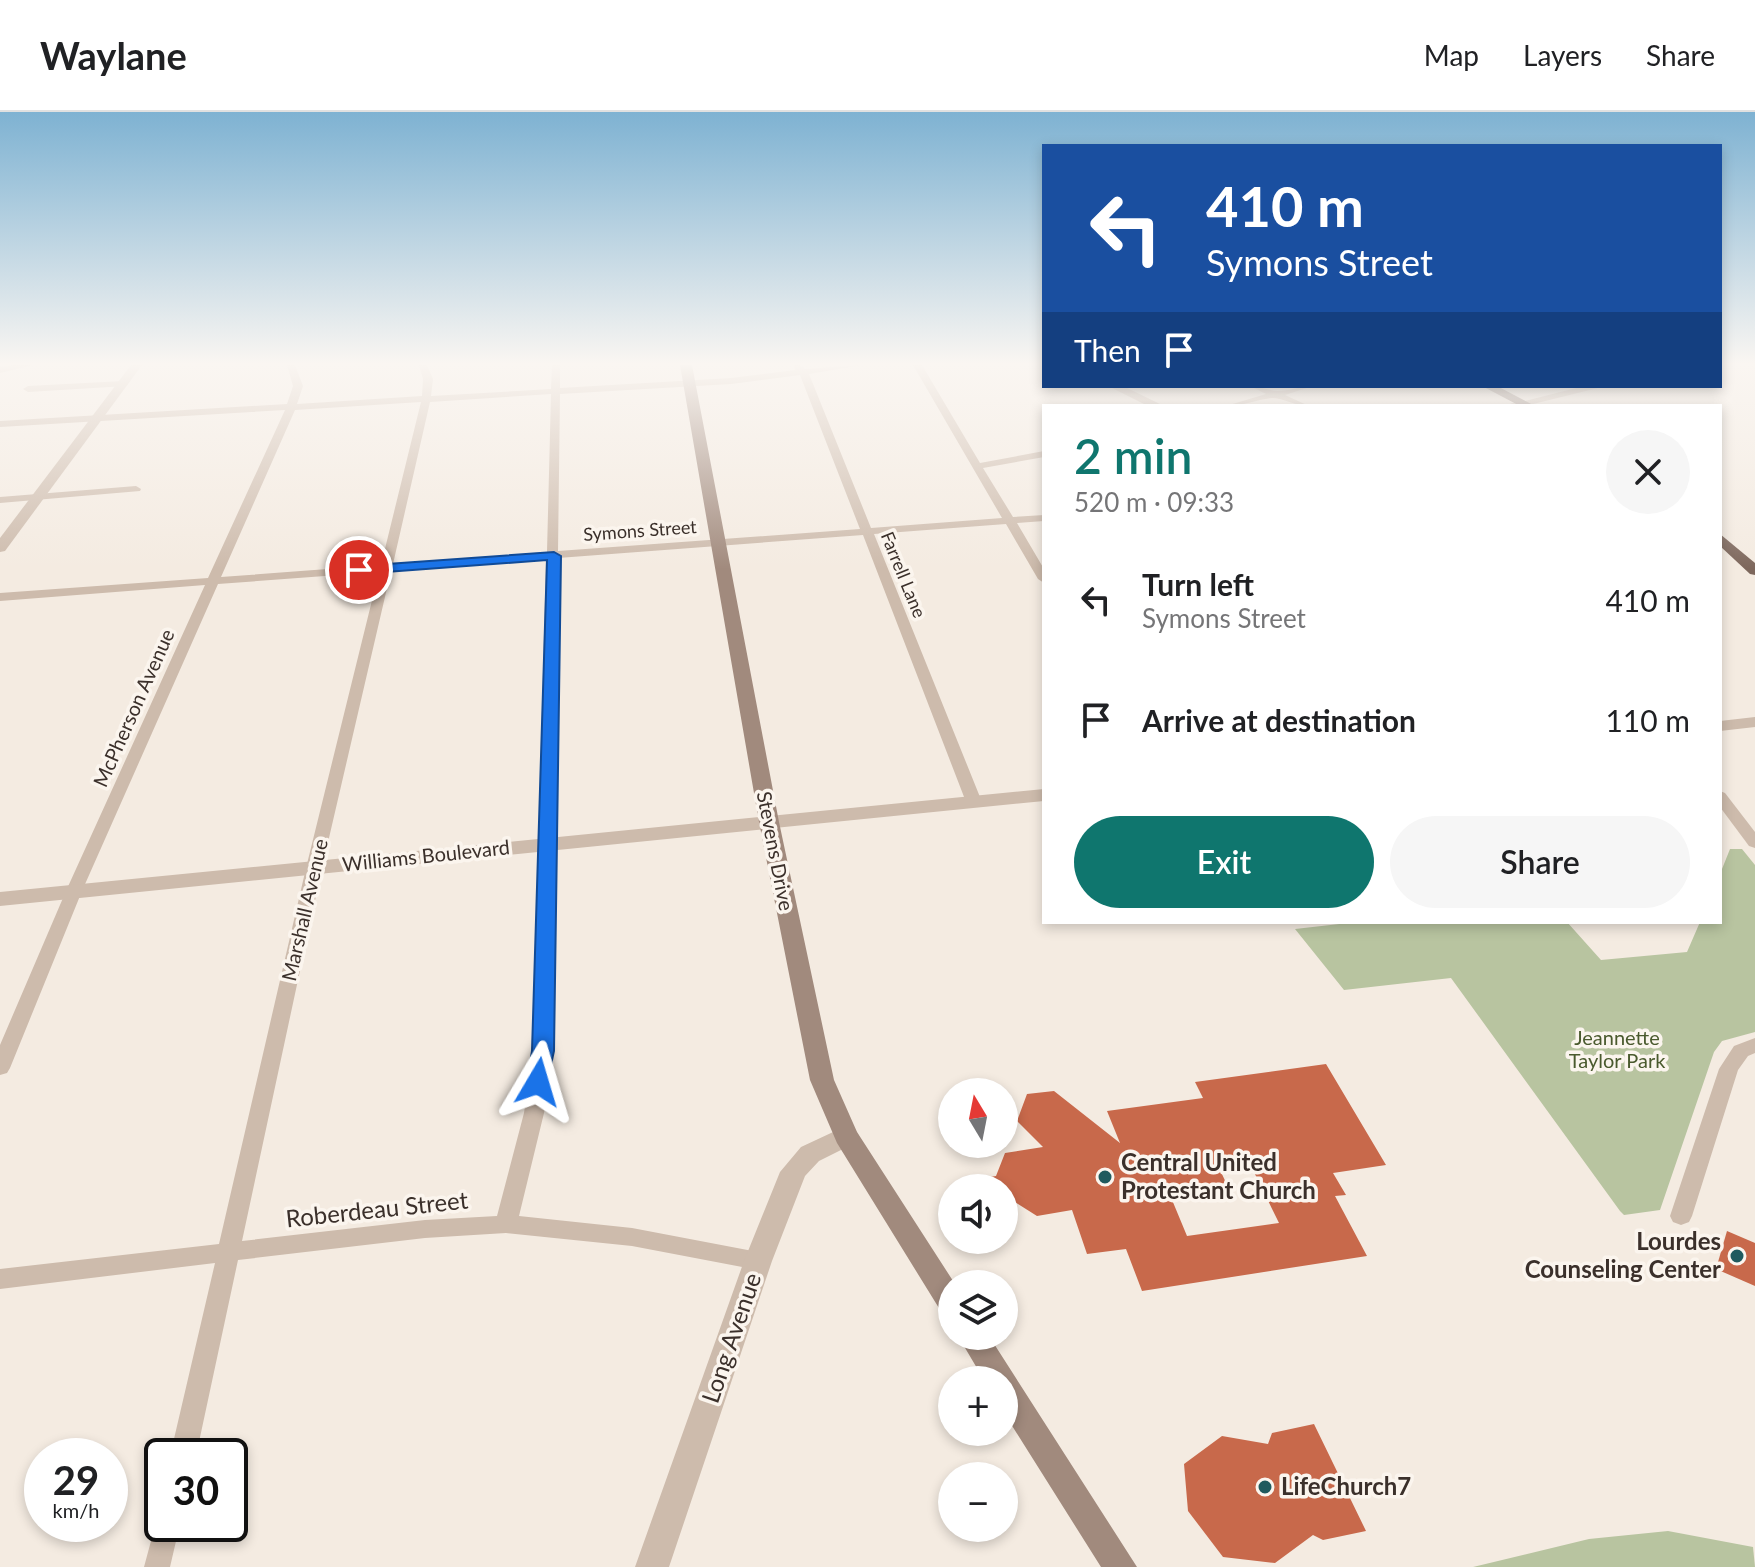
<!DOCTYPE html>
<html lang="en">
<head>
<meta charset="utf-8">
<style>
  :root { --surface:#fff; --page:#f6f6f6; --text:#202124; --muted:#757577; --line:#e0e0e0; --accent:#0f766e }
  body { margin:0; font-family:Lato,sans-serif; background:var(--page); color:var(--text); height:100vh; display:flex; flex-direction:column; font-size:30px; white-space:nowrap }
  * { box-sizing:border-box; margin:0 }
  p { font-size:26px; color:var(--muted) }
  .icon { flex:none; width:44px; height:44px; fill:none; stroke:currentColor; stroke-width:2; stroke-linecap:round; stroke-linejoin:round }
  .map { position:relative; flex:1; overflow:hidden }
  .details { position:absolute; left:1042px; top:292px; width:680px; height:520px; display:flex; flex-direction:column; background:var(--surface); border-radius:0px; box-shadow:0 4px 12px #0003 }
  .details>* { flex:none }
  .top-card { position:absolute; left:1042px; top:32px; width:680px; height:244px; border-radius:0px; box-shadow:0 4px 12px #0003; background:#1a4fa0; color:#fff; overflow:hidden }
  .needle { width:52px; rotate:350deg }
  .controls { position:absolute; left:938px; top:966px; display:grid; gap:16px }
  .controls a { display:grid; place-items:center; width:80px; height:80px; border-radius:50%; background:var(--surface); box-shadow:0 4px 12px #0003; font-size:40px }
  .speed { position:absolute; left:24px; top:1326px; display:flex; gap:16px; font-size:40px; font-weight:700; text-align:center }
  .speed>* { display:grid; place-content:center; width:104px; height:104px; border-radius:50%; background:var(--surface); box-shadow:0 4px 12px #0003; line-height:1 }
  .speed small { font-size:20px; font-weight:400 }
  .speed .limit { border:4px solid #111; border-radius:12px; background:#fff; color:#111 }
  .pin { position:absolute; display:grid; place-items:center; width:68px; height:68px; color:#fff; margin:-34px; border:4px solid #fff; border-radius:50%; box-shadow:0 2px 8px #0007 }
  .me { position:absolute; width:88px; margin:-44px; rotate:7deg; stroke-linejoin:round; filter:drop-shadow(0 0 6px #0008) }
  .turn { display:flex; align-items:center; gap:28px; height:168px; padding:0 32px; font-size:36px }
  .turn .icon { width:104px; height:104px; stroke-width:2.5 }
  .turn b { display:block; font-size:56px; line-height:68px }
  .then { display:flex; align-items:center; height:76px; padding:0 32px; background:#0003; gap:16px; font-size:30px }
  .round { display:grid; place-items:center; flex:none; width:84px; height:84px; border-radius:42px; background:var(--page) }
  .overview { display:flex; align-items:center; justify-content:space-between; height:136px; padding:0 32px }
  h1 { font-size:48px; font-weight:600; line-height:60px; color:var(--accent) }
  .button { display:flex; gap:16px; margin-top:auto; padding:16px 32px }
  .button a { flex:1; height:92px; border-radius:48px; background:var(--accent); color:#fff; font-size:32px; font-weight:600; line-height:92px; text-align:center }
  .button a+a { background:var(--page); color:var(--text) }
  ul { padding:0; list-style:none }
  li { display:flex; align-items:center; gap:24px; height:120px; padding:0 32px }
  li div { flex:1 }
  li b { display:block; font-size:30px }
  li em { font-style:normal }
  header { display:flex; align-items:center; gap:48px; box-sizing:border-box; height:112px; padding:0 40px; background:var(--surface); border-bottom:2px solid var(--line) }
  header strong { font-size:38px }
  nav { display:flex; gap:44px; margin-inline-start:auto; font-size:28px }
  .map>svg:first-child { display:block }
  .green { fill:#b8c4a0 }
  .building { fill:#c8694b; fill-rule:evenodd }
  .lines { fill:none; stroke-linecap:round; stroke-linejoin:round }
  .minor { fill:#cdbbac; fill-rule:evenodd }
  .tertiary { fill:#cdbbac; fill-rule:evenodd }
  .secondary { fill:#a18a7d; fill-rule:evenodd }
  .primary { fill:#7d675c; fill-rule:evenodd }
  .route { fill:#1a73e8; stroke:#114b97; stroke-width:2 }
  .poi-dot { fill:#1f5a5e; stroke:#fbf5ee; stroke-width:3 }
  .labels { text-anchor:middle; stroke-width:7; stroke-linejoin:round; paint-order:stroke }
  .far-street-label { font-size:18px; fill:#3b302b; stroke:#fbf5ee }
  .street-label { font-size:20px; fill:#3b302b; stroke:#fbf5ee }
  .park-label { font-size:20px; fill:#4a5a2e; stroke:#fbf5ee }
  .near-poi-label { font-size:24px; font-weight:bold; fill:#3b302b; stroke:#fbf5ee; text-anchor:start }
  .near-street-label { font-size:24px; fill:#3b302b; stroke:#fbf5ee }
</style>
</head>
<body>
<header>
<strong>Waylane</strong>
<nav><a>Map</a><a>Layers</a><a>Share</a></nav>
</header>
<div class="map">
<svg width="1755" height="1455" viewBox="0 0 1755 1455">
  <rect width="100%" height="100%" fill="#f4ebe1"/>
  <g class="green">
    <path d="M1730 737H1742L1755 753V920L1722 929 1714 940 1660 1098 1624 1103 1620 1099 1451 866 1344 878 1295 817 1357 810H1567L1601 848 1687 840 1700 810H1720V762Z"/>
    <path d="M1668 1419 1753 1435 1755 1455H1473L1589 1427Z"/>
  </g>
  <g class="building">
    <path d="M1326 952 1386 1053 1333 1061 1346 1083 1335 1084 1367 1144 1142 1179 1126 1137 1087 1142 1072 1098 1037 1104 1004 1083V1076H967V1069L996 1064 1005 1041 1043 1035 1017 1009 1027 982 1054 979 1120 1031 1107 999 1203 986 1195 970ZM1252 1056 1279 1111 1187 1124 1170 1083 1228 1075 1221 1060Z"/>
    <path d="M1727 1119 1755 1131V1174L1716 1157Z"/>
    <path d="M1314 1312 1366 1419 1323 1428 1313 1423 1275 1451 1223 1445 1188 1399 1184 1352 1222 1324 1268 1332 1272 1321Z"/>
  </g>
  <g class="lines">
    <g class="minor">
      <path d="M13 253H33L0 261V255Z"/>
      <path d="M287 253H295L303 274 297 292 422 284 423 267 419 253H427L433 267 431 284 551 277 552 253H560V276L731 266 795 258 794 253H800L805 257 862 253 809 262 871 416 1002 406 913 253H922L980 351 1044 339V345L983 356 1013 405 1044 403V409L1017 411 1044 457V471L1038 467 1006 412 874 422 982 690 974 695 966 690 863 423 558 446 553 939 544 1001 519 1104 632 1116 758 1140 766 1142 769 1149 766 1156 758 1158 632 1134 506 1121 425 1126 238 1148 196 1344H170L215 1151 0 1177V1157L219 1132 306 756 379 460 218 472 82 779 10 956 7 961 0 963V933L66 779 205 473 0 489V481L208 466 285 298 0 315V309L287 292 293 274ZM800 263 860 417 558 439 560 282 731 272ZM551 282 547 440 393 452 430 290ZM421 290 381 453 221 465 295 298ZM546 447 533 939 524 1001 497 1104 425 1108 242 1129 322 756 391 459Z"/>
      <path d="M123 269 128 272 126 274 28 280 23 277 28 274Z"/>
      <path d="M1250 274C1260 274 1269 279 1278 279 1289 279 1301 274 1313 274L1285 283 1309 294C1295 294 1281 285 1271 286 1256 288 1242 294 1226 294L1266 282Z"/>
      <path d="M1523 288 1528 291 1526 293 1503 294Z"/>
      <path d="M136 374 141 377 140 379 0 391V385Z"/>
      <path d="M1720 679 1725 681 1755 720V736L1749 734 1720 695Z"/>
      <path d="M1755 926V941L1748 944 1738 958 1692 1104 1689 1110 1681 1113 1673 1110 1670 1104 1719 957 1734 934Z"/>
      <path d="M162 1401V1412H180L170 1455H144L158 1403Z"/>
    </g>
    <g class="tertiary">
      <path d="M131 253H142L5 439 0 440V426Z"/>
      <path d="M1108 274H1123L1164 294H1148Z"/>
      <path d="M1584 274H1606L1525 294 1517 291Z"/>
      <path d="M1755 605V615L1720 619V609Z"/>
      <path d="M1044 677V689L0 794V780Z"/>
      <path d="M846 1014 855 1017 859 1024 855 1031 819 1049 805 1064 772 1149 669 1455H635L744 1149 780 1060 801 1035Z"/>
    </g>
    <g class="secondary">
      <path d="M680 253H692L779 710 834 968 857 1020 955 1172H952V1204L942 1201 837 1031 810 968 759 710Z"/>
      <path d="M958 1224H989L1137 1455H1101L1004 1301V1268H984Z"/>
    </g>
    <g class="primary">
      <path d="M1482 274H1497L1535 294H1520Z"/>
      <path d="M1720 422 1755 451V463L1750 462 1720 434Z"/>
    </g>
  </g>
  <linearGradient id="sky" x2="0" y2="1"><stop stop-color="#7eb2d2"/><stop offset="0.55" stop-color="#faf6f2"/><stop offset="1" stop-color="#faf6f2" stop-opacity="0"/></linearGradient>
  <rect width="1755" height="457" fill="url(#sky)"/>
  <path class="route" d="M554 440 561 444 554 939 546 976 538 978 530 976 527 970 532 939 547 448 359 462 352 458 359 454Z"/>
  <g class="poi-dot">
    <circle cx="1105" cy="1065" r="8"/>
    <circle cx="1737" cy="1144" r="8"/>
    <circle cx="1265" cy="1375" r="8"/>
  </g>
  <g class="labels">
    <g class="far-street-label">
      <text transform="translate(640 419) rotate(-4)" y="6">Symons Street</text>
      <text transform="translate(903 463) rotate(68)" y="6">Farrell Lane</text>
    </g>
    <g class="street-label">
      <text transform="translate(134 596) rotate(-66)" y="7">McPherson Avenue</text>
      <text transform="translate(775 739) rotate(79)" y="7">Stevens Drive</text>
      <text transform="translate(426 744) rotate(-6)" y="7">Williams Boulevard</text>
      <text transform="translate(305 798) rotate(-77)" y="7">Marshall Avenue</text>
    </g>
    <g class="park-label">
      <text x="1617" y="933">Jeannette<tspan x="1617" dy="23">Taylor Park</tspan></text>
    </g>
    <g class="near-poi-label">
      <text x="1121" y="1059">Central United<tspan x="1121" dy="28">Protestant Church</tspan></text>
      <text x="1721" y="1138" text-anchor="end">Lourdes<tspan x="1721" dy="28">Counseling Center</tspan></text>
      <text x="1281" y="1383">LifeChurch7</text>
    </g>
    <g class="near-street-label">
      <text transform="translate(377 1098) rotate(-6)" y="8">Roberdeau Street</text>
      <text transform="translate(732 1226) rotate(-71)" y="8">Long Avenue</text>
    </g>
  </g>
</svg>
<div class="controls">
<a><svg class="needle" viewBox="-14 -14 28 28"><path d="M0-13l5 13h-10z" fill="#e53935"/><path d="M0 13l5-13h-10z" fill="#757577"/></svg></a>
<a><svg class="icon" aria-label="sound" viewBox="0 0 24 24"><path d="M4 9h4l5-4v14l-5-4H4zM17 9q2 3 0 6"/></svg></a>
<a><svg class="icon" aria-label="layers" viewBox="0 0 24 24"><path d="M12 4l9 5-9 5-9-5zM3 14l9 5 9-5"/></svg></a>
<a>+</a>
<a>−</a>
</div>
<div class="speed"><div>29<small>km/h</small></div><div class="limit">30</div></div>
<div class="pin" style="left:359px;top:458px;background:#d93025"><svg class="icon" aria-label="arrive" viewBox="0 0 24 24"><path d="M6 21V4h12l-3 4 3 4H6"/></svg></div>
<svg class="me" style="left:538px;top:970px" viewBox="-20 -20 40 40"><path d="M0-17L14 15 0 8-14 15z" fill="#1a73e8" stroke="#fff" stroke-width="4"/></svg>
<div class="top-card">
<div class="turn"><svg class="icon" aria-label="left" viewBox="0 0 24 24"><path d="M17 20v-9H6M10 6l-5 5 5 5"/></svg><div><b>410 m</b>Symons Street</div></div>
<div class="then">Then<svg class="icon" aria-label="arrive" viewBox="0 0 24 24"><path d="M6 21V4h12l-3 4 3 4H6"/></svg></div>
</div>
<section class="details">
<div class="overview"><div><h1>2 min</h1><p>520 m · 09:33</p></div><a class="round"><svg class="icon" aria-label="close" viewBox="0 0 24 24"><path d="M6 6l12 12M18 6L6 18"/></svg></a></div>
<ul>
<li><svg class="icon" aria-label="left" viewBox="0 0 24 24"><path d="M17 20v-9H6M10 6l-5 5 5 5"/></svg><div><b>Turn left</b><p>Symons Street</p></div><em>410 m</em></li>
<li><svg class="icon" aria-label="arrive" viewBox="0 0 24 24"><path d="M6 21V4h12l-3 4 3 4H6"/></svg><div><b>Arrive at destination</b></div><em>110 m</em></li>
</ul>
<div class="button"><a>Exit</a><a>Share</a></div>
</section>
</div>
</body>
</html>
